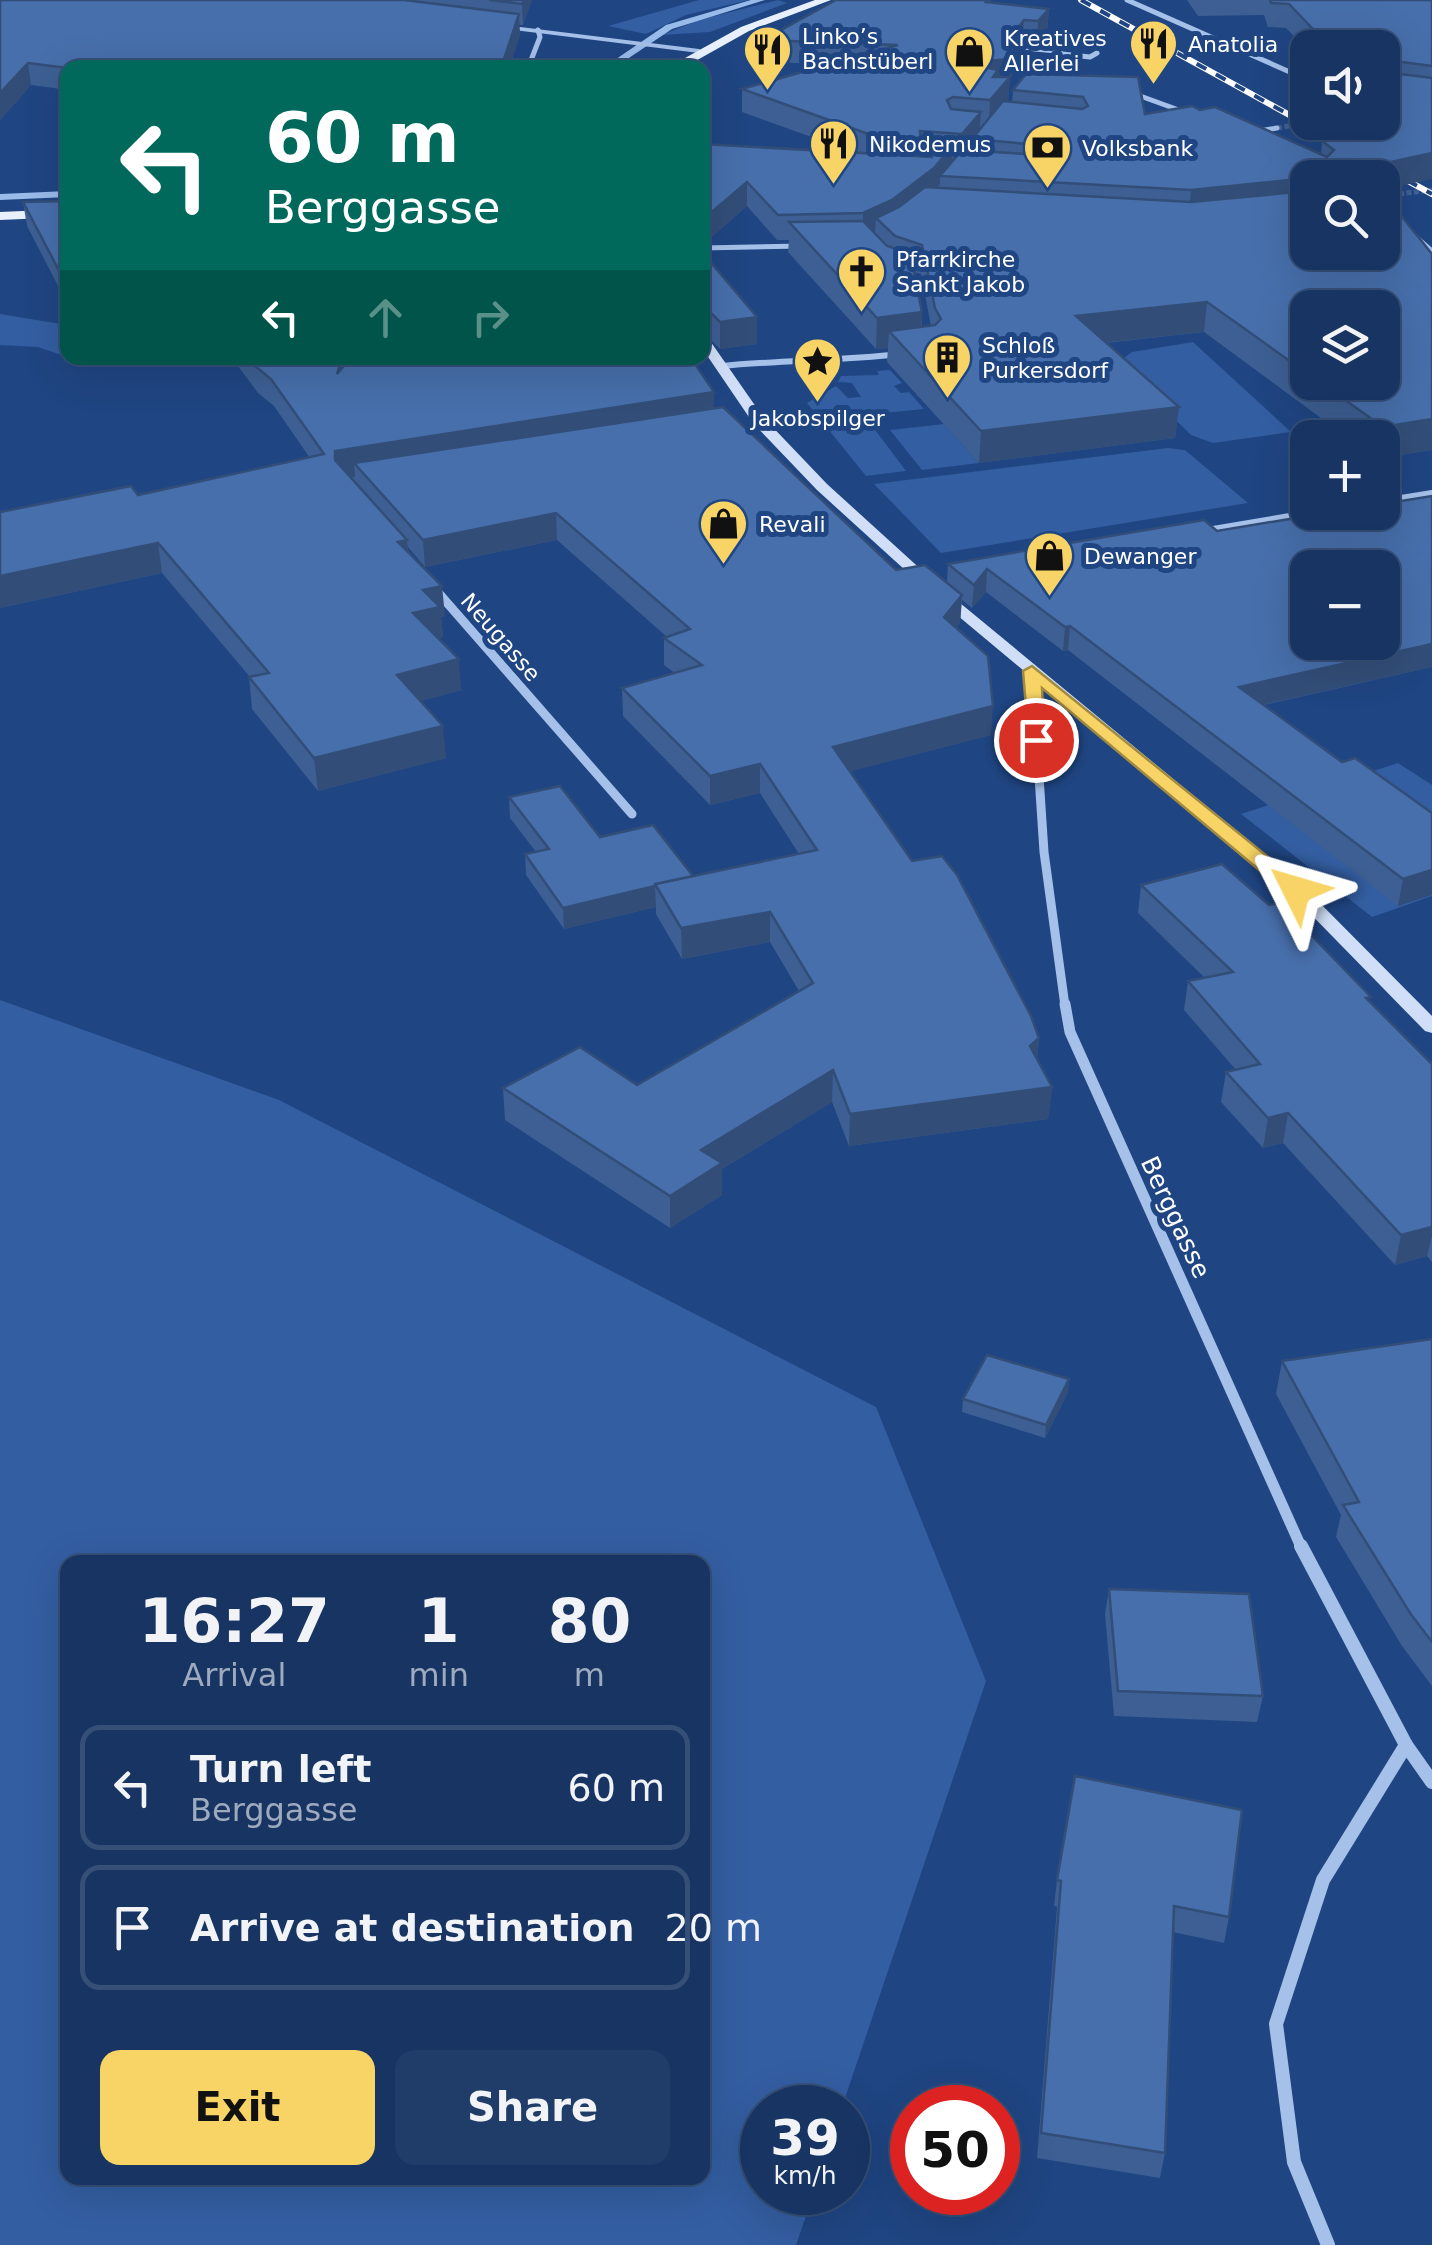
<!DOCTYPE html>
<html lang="en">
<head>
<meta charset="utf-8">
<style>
  :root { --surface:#173462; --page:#203c68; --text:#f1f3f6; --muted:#9eaabe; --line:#364f77; --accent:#f7d465 }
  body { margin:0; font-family:"DejaVu Sans",sans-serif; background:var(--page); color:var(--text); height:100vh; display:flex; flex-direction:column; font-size:38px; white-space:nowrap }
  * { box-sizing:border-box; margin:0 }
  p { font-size:32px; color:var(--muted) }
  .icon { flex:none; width:55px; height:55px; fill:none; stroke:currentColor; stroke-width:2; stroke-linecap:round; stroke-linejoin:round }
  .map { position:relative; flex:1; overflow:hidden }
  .sheet { position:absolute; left:60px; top:1555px; width:650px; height:630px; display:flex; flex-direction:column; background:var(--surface); border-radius:20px; box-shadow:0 10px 40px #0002,0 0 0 2px var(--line) }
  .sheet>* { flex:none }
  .banner { position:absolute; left:60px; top:60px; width:650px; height:305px; border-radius:20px; box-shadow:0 10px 40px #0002,0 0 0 2px var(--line); background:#00695c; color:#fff; overflow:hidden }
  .buttons { position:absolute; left:1290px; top:30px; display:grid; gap:20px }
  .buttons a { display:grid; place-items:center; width:110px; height:110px; border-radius:20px; background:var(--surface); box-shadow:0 10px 40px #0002,0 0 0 2px var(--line); font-size:50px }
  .speed { position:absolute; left:740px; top:2085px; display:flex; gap:20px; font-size:50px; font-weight:700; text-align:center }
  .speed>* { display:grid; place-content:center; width:130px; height:130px; border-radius:50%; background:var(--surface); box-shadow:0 10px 40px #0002,0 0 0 2px var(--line); line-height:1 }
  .speed small { font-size:25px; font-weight:400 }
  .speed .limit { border:15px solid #d22; background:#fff; color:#111 }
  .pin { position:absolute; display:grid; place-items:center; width:85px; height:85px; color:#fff; margin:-42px; border:5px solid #fff; border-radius:50%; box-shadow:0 2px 10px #0007 }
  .me { position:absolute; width:110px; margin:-55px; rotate:310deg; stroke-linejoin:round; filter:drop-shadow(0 0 8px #0008) }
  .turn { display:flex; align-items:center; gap:35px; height:210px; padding:0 40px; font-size:45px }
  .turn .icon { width:130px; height:130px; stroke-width:2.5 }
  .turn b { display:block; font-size:70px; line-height:85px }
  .lanes { display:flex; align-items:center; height:95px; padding:0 40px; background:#0003; justify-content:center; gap:50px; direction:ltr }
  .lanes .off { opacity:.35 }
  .eta { display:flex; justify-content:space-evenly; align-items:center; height:170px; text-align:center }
  .eta b { font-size:60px; font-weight:700; line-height:70px }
  .action { display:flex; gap:20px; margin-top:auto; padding:20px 40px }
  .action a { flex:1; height:115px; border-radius:20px; background:var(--accent); color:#111; font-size:40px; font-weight:700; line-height:115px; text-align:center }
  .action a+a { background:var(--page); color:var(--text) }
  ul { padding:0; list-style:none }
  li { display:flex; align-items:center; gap:30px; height:125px; margin:0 20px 15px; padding:0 20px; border:5px solid var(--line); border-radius:20px }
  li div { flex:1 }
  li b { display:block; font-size:38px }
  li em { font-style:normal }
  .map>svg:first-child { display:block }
  .green { fill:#335ea1; fill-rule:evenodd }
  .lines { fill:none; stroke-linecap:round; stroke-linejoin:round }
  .stream { fill:#99bbea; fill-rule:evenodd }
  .minor-tunnel { stroke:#416195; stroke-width:5; stroke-dasharray:5 2.5; stroke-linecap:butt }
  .pedestrian { stroke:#a5c0e9; stroke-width:5 }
  .minor-far4 { stroke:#a5c0e9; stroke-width:5 }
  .minor-far3 { stroke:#a5c0e9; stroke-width:6 }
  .minor-far2 { stroke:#a5c0e9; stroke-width:9 }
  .minor-far1 { stroke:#a5c0e9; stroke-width:11 }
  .minor { stroke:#a5c0e9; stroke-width:14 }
  .tertiary { fill:#a5c0e9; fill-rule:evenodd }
  .secondary { fill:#d0dff7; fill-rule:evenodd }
  .primary { fill:#e8f0fe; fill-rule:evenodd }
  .rail-casing { stroke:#fff; stroke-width:6 }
  .rail { stroke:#1f4582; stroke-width:4; stroke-dasharray:11; stroke-linecap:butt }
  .wall { fill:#3d5f93; fill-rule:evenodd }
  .shaded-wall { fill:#324e78 }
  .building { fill:#476fab; stroke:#324e78; stroke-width:2.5; fill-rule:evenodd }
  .route { fill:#f7d465; stroke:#a18a42; stroke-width:2.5 }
  .labels { text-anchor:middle; stroke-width:10; stroke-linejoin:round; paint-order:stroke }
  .far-poi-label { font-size:22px; fill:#fff; stroke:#1f4582; text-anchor:start }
  .far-street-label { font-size:22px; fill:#fff; stroke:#1f4582 }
  .street-label { font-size:25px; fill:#fff; stroke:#1f4582 }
</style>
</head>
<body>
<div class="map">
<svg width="1432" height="2245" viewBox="0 0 1432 2245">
  <rect width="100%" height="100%" fill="#1f4582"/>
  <g class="green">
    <path d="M699 0H749L686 15 646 34 608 26Z"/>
    <path d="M778 0 787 3 710 32 662 35 699 20Z"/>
    <path d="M0 314 67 325V357L38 347 0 345Z"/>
    <path d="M1193 342 1291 432 1213 443 1191 435 1117 363 1132 352Z"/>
    <path d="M890 370 902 383 894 386 901 393 909 392 924 409 864 415 906 471 866 476 807 403 836 386 848 398 861 397 852 383 838 382 841 376 879 375 877 371Z"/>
    <path d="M944 424 979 463 922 470 890 430Z"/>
    <path d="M1168 448 1185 450 1248 503 941 553 874 484Z"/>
    <path d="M1398 763 1432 785V896L1372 917 1241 814Z"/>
    <path d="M0 1000 279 1100 876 1407 986 1681 842 2107 762 2108V2192L814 2193 796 2245H0ZM68 1562H702V2178H68Z"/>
  </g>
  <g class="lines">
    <g class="stream">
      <path d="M751 0H765L672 29 614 68H603L666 25Z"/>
      <path d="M68 191V197L0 200V194Z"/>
    </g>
    <g class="minor-tunnel">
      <path d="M1277 128 1311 122"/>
      <path d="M1399 194 1432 190"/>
    </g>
    <g class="pedestrian">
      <path d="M1024 48 1056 51"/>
      <path d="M1062 54 1090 57 1097 53"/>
      <path d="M1013 58 1057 62"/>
      <path d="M1040 79 1062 54 1056 51 1067 32"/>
    </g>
    <g class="minor-far4">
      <path d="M1127 0 1308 80"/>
      <path d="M528 68 540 37 538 30"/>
      <path d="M1132 93 1187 113"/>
      <path d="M1254 132 1277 128"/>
      <path d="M1382 199 1399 194"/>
      <path d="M1411 233 1432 251"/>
      <path d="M702 248 801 246"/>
    </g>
    <g class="minor-far3">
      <path d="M721 366C781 360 840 361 900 354"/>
      <path d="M1382 501 1432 493"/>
      <path d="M1201 531 1313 512"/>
    </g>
    <g class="minor-far2">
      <path d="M435 589 632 814"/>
      <path d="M1032 671 1044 852 1065 1006"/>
    </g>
    <path class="minor-far1" d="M1065 1004 1070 1032 1302 1549"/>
    <g class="minor">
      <path d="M1301 1546 1406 1745 1432 1782"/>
      <path d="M1328 2245 1294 2162 1276 2024 1323 1880 1406 1745"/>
    </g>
    <path class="tertiary" d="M496 24 699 49 703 51 699 53 499 28Z"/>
    <path class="secondary" d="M702 334 706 335 763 417 827 484 937 584 1303 886 1432 1016V1033L1425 1031 1291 894 927 590 817 490 753 423 702 348Z"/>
    <g class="primary">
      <path d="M815 0H831L749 31 683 68H667L741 27Z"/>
      <path d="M68 209V217L0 220V212Z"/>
    </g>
    <defs>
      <g id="rail">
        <path d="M1081 0 1353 150"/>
        <path d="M1388 170 1432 194"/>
      </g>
    </defs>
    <use href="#rail" class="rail-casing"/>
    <use href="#rail" class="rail"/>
  </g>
  <g class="wall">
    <path d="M0 0H532L523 25H519L520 35 509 68H68V90L31 85 0 120Z"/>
    <path d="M836 0H990V3L1049 9 1047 30 1037 43 1022 42 1021 44 1019 65 1010 77 1008 100 1007 102H1012L1013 90 1026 74 1145 114 1321 154 1322 141 1382 122V48H1308V51L1286 28 1268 27 1264 15 1198 16 1187 0H1432V179L1308 178V252L1432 254V450L1382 458V438H1348L1204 332 1106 343 1179 407 1175 438 979 463 887 362 888 348 876 349 788 252 789 240H777L747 206 706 242 702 144 853 152 742 112V89L830 64 763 62V40ZM914 272 921 274 931 326 922 327V312ZM1308 308 1382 382H1308Z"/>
    <path d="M68 201V305L27 226 23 202Z"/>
    <path d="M702 252 757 344 720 349 702 331Z"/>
    <path d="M232 358H691L714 409 896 570 947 583 948 564 1217 531 1432 496V667L1264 705 1342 762 1432 813 1398 906 1068 650 1063 651 986 592 972 608 962 600 960 623 956 627 991 735 850 771 912 861 1039 1038 1037 1059 1052 1087 1048 1119 849 1146 832 1102 722 1169V1195L670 1228 505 1120 503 1088 637 1085 799 991 770 942 682 959 656 914V907L564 929 526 875 525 854 536 852 510 818 509 797 693 876 799 854 760 793 710 805 623 716 622 688 675 673 664 665V638L667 637 557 540 425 567 408 547V552L445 616 441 617 443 637 438 638 461 690 421 701 446 758 318 791 252 709 249 677H250L162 573 0 608V512L138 495 310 458 274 406 258 393Z"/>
    <path d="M1141 885 1370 1003 1432 1064V1262L1427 1256 1395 1265 1283 1143 1263 1148 1221 1102 1226 1072 1236 1070 1184 1010 1188 981 1205 978 1138 913Z"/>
    <path d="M1432 1339V1686L1402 1646 1336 1537 1341 1515 1276 1394 1282 1361Z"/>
    <path d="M1069 1379 1068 1392 1045 1438 962 1412 963 1399Z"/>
    <path d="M1109 1589 1263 1696 1257 1722 1114 1716 1105 1614Z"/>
    <path d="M1057 1880 1229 1917 1224 1943 1173 1932 1165 2153 1160 2178 1037 2158 1057 1907 1054 1906Z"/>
  </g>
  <g class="shaded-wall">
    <path d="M524 0H532L523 25 522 4Z"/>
    <path d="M1049 9 1047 30 1037 43 1038 21Z"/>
    <path d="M519 14 520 35 509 68H501Z"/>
    <path d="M1024 20 1019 65 1006 81 1010 77 1008 100 989 124 990 100 987 61 1009 54 1010 32Z"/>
    <path d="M28 63 31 85 0 120V93Z"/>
    <path d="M981 112 979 135 972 139V144L961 157 962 134Z"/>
    <path d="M953 145 952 169 940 176V184L933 192 876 218 875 232 863 238V213Z"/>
    <path d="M1432 153V179L1382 190V178H1362L1363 168Z"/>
    <path d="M1308 178 1307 206 1188 218 1191 190Z"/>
    <path d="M747 182V206L706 242 702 243V218Z"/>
    <path d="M1207 302 1204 332 1073 346 1076 316Z"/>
    <path d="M922 312 921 344 889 331 888 348 876 349 877 318Z"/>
    <path d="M757 317V344L720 349V322Z"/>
    <path d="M342 358H354L337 374Z"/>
    <path d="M714 392V420L354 463 355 477 338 479V489L335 451Z"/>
    <path d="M1179 407 1175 438 979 463 981 431Z"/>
    <path d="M1432 419V450L1382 458V438H1381L1383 427Z"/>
    <path d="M556 513 557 540 425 567 423 540Z"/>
    <path d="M407 540 410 570 398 542Z"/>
    <path d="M158 543 162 573 0 608V576Z"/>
    <path d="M987 569 986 592 972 608 974 585Z"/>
    <path d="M442 586 445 616 441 617 443 637 415 644 413 613 423 590Z"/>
    <path d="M962 595 960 623 943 644 944 617Z"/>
    <path d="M1070 626 1068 650 1063 651 1065 627Z"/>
    <path d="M1432 644V667L1235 711 1239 687Z"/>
    <path d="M459 659 461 690 400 707 397 675Z"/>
    <path d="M993 706 991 735 832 776 833 747Z"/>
    <path d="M443 726 446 758 318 791 314 758Z"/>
    <path d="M760 764V793L710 805V776Z"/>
    <path d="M1432 870V895L1398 906 1403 879Z"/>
    <path d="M655 886 656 907 564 929 563 908Z"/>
    <path d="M770 912V942L682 959 681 928Z"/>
    <path d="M1039 1038 1036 1069 1030 1046Z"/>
    <path d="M833 1070 832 1102 722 1169V1195L670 1228V1196L701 1150Z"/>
    <path d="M1052 1087 1048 1119 849 1146 850 1114Z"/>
    <path d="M1288 1113 1283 1143 1263 1148 1268 1118Z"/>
    <path d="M1432 1227V1236L1427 1256 1395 1265 1401 1235Z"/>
    <path d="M1069 1379 1068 1392 1045 1438 1046 1425Z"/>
  </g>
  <g class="building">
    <path d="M0 0H404L519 14 501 68H68L28 63 0 93Z"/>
    <path d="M489 0H524L522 4Z"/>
    <path d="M836 0H988L986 2 1049 9 1038 21 1024 20 1020 25 1021 31 1010 32V40L1021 43 1008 59 987 61 988 68 998 70 993 77H1010L990 100 953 97 947 100 951 109 981 112 962 134 920 131 921 141 953 145 934 168 892 200 863 213 778 215 747 182 706 217 702 218V144L933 157 742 89 898 45 763 40Z"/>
    <path d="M1270 0H1432V66L1387 60 1382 62V48H1331L1289 4 1271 3Z"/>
    <path d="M1382 68 1385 72 1432 78V153L1363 168 1371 178H1308L1191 190 940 176 962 150 1042 155 1043 149 1039 145 972 139 1003 101 1082 109 1088 106 1083 97 1013 90 1026 74 1138 77 1145 114 1192 106 1200 110 1215 107 1327 157 1334 150 1322 141 1345 122H1382Z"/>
    <path d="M925 187 1191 202 1308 191V252H1382V192L1432 254V419L1383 427 1320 382H1382V308H1308V374L1207 302 1076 316 1179 407 981 431 889 331 935 325 941 319 935 308 922 245 895 236 876 218 899 207Z"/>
    <path d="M68 201V284H66L23 202Z"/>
    <path d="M863 221 887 246 910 253 922 312 877 318 789 222Z"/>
    <path d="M702 252 757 317 720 322 702 304Z"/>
    <path d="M249 358H342L337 374 351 358H691L714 392 335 451V460L407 540 398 542 442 586 423 590 440 607 413 613 459 659 397 675 443 726 314 758 249 677 269 673 158 543 0 576V512L131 486 138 495 324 454 271 379 255 366Z"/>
    <path d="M723 407 896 570 925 565 962 595 944 617 988 656 993 706 833 747 912 861 942 856 957 875 1031 1016 1039 1038 1030 1046 1052 1087 850 1114 833 1070 701 1150 722 1163 670 1196 503 1088 580 1047 637 1085 813 983 770 912 681 928 655 884 817 850 760 764 710 776 622 688 702 665 664 638 690 629 556 513 423 540 354 463Z"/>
    <path d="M1432 496V644L1239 687 1342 762 1355 758 1432 813V870L1403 879 1070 626 1065 627 987 569 974 585 948 564 1204 520 1217 531 1331 512H1382V504ZM1308 568H1382V642H1308Z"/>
    <path d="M560 786 600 837 653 825 693 876 655 884V886L563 908 525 854 549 849 509 797Z"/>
    <path d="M1222 864 1269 905 1280 903 1371 997 1366 998 1432 1064V1227L1401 1235 1288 1113 1268 1118 1226 1072 1260 1064 1188 981 1233 972 1141 885Z"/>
    <path d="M1432 1339V1642L1410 1613 1343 1505 1359 1502 1282 1361Z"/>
    <path d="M987 1355 1069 1379 1046 1425 963 1399Z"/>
    <path d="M1109 1589 1249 1594 1263 1696 1118 1691Z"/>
    <path d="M1075 1776 1242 1810 1229 1917 1174 1906 1165 2153 1041 2133 1061 1881 1057 1880Z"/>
  </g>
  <path class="route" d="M1032 666 1304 886V895H1289L1042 688 1045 740 1036 745 1029 743 1023 671Z"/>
  <defs>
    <symbol id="restaurant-pin" viewBox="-11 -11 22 30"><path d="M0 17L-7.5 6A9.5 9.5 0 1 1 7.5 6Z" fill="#f7d465" stroke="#1f4582"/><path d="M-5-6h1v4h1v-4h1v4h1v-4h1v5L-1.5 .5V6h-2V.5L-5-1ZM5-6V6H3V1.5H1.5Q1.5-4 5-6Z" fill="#111"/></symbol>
    <symbol id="shop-pin" viewBox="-11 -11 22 30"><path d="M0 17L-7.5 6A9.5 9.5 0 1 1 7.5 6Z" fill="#f7d465" stroke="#1f4582"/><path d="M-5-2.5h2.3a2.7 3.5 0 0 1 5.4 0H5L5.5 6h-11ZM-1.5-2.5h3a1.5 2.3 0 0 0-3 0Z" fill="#111"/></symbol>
    <symbol id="bank-pin" viewBox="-11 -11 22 30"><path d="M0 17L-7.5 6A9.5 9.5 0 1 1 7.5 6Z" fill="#f7d465" stroke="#1f4582"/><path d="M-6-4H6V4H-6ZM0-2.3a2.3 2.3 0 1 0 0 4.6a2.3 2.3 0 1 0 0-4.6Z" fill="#111"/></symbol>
    <symbol id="church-pin" viewBox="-11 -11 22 30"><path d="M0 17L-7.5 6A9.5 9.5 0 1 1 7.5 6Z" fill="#f7d465" stroke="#1f4582"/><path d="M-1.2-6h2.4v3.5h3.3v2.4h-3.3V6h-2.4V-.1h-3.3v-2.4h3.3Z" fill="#111"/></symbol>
    <symbol id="building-pin" viewBox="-11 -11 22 30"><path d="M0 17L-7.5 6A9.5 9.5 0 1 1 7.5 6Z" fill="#f7d465" stroke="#1f4582"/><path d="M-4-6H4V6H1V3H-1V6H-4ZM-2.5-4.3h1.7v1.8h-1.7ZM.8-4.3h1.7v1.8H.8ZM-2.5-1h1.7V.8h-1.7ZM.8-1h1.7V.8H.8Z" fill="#111"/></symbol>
    <symbol id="sight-pin" viewBox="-11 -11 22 30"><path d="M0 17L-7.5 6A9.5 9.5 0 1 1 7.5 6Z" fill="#f7d465" stroke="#1f4582"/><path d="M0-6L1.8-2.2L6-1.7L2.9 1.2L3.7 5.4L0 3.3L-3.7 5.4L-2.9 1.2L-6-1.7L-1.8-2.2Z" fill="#111"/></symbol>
  </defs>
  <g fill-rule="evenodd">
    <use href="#restaurant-pin" x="1126" y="16" width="55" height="75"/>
    <use href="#restaurant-pin" x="740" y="22" width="55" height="75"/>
    <use href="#shop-pin" x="942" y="24" width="55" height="75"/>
    <use href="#restaurant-pin" x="806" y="116" width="55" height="75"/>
    <use href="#bank-pin" x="1020" y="120" width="55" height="75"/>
    <use href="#church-pin" x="834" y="244" width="55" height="75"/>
    <use href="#building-pin" x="920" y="330" width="55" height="75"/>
    <use href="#sight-pin" x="790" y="334" width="55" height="75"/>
    <use href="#shop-pin" x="696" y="496" width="55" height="75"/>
    <use href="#shop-pin" x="1022" y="528" width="55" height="75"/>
  </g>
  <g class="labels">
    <g class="far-poi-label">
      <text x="802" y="44">Linko’s<tspan x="802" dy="25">Bachstüberl</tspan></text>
      <text x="1004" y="46">Kreatives<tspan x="1004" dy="25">Allerlei</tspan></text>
      <text x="1188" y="52">Anatolia</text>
      <text x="869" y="152">Nikodemus</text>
      <text x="1082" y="156">Volksbank</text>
      <text x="896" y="267">Pfarrkirche<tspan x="896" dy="25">Sankt Jakob</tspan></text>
      <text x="982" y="353">Schloß<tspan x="982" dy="25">Purkersdorf</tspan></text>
      <text x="818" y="426" text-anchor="middle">Jakobspilger</text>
      <text x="759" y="532">Revali</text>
      <text x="1084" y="564">Dewanger</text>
    </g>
    <g class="far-street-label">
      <text transform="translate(501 637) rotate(49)" y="8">Neugasse</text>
    </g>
    <g class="street-label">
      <text transform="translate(1176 1217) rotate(65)" y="9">Berggasse</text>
    </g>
  </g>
</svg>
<div class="buttons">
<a><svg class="icon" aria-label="sound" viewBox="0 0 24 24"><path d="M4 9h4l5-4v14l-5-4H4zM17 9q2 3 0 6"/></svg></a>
<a><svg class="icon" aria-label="search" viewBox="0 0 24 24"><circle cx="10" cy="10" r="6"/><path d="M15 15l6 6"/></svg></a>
<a><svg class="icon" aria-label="layers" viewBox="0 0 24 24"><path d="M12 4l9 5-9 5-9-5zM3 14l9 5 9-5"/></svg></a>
<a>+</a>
<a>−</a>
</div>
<div class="speed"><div>39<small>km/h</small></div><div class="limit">50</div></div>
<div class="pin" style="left:1036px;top:740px;background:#d93025"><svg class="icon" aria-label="arrive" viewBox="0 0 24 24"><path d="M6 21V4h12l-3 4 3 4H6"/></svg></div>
<svg class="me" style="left:1296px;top:890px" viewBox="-20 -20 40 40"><path d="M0-17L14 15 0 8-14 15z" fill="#f7d465" stroke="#fff" stroke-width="4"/></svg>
<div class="banner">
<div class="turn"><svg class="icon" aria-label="left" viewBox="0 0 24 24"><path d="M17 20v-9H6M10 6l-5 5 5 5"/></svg><div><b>60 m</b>Berggasse</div></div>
<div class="lanes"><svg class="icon" aria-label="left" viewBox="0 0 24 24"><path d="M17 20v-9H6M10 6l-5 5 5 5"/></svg><svg class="icon off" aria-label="ahead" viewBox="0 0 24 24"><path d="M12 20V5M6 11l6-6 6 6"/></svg><svg class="icon off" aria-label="right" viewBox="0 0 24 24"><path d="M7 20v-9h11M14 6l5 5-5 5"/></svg></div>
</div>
<section class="sheet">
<div class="eta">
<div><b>16:27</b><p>Arrival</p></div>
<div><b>1</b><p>min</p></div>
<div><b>80</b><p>m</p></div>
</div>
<ul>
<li><svg class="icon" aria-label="left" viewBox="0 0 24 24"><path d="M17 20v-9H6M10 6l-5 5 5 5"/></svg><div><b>Turn left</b><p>Berggasse</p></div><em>60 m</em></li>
<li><svg class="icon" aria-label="arrive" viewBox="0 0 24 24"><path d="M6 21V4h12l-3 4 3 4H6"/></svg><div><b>Arrive at destination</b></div><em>20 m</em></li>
</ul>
<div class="action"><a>Exit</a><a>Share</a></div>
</section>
</div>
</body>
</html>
